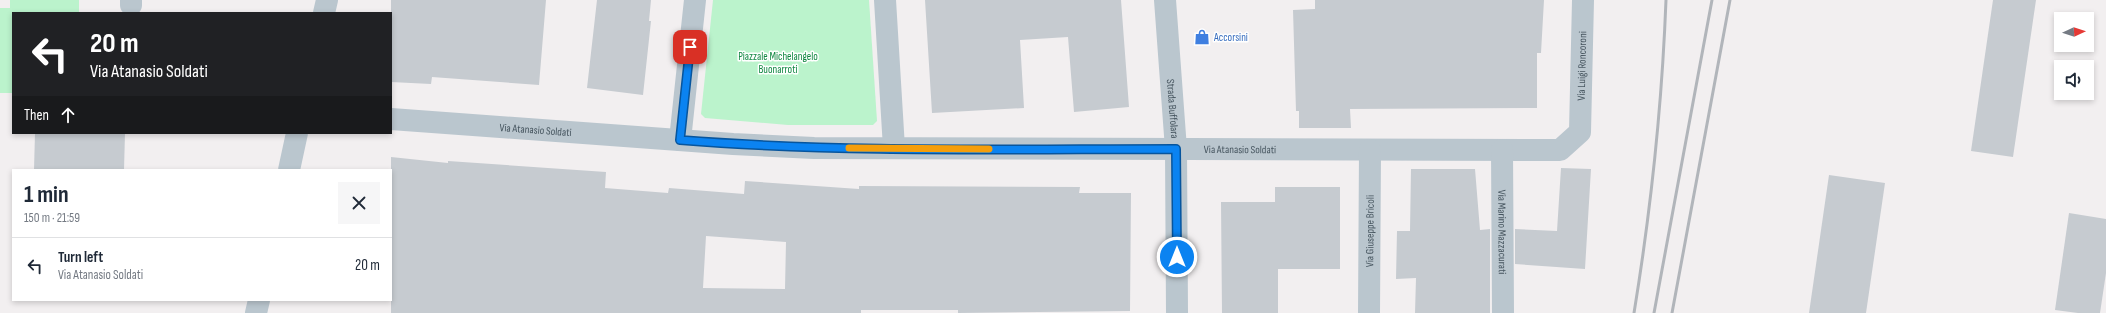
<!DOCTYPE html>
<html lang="en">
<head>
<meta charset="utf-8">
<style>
  :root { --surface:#fff; --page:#f6f6f7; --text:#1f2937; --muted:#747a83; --line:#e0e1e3 }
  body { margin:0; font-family:"Sofia Sans Condensed",sans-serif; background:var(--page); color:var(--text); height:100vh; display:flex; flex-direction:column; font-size:15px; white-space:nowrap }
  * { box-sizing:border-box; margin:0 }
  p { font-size:13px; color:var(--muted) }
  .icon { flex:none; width:22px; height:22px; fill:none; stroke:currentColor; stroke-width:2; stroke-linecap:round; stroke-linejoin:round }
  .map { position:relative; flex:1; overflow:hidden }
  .side { position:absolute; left:12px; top:169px; width:380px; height:132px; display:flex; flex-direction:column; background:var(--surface); border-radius:0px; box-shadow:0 2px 6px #0003 }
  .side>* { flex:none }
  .banner { position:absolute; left:12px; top:12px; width:380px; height:122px; border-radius:0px; box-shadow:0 2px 6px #0003; background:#202124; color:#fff; overflow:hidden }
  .needle { width:26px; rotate:87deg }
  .controls { position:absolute; left:2054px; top:12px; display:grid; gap:8px }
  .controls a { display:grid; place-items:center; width:40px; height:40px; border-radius:0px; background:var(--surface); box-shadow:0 2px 6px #0003; font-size:20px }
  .pin { position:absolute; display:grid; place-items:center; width:34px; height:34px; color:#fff; margin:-17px; border-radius:8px; box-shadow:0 2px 6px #0006 }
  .me { position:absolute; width:44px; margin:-22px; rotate:0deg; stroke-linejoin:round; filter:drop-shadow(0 0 3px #0008) }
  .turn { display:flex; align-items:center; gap:14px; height:84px; padding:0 12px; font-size:18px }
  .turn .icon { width:52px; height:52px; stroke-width:2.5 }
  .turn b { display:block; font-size:28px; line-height:34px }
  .then { display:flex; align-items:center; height:38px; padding:0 12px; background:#0003; gap:8px; font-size:15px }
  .round { display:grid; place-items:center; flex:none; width:42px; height:42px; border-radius:0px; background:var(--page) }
  .head { display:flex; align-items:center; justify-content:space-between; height:68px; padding:0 12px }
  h1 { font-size:24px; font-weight:700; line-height:30px }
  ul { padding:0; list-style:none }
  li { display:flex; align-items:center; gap:12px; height:56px; padding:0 12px; border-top:1px solid var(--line) }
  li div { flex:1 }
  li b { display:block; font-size:15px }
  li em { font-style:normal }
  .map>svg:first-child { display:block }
  .green { fill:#bbf3cc }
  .building { fill:#c6cbd0; fill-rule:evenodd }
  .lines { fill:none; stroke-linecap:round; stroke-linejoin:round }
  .minor { stroke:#bac6ce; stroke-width:22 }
  .rail { stroke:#b1b5ba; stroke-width:3 }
  .route-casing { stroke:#07559d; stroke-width:10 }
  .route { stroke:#0b83f1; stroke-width:7 }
  .slow { stroke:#f59e0b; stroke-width:7 }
  .labels { text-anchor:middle; stroke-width:3; stroke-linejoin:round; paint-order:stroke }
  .shop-label { font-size:11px; fill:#366cbe; stroke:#fff; text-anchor:start }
  .park-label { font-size:11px; fill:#108741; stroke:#fff }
  .street-label { font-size:11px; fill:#46555f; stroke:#fff }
</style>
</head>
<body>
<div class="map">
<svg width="2106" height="313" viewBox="0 0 2106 313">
  <rect width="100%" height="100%" fill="#f2eff0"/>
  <g class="green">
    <path d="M10 0H79V13H13V93H0V8H10Z"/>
    <path d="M713 0H869L877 121 873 125H788L705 118 701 114Z"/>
  </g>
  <g class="building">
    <path d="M391 0H546L539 85 432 77 431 84 391 82Z"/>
    <path d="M597 0H651L649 21H651L643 95 587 88Z"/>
    <path d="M925 0H1121L1129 107 1074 112 1068 37 1020 40 1024 108 932 113Z"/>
    <path d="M1315 0H1544L1541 53H1537V108L1350 109 1351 128H1299V111H1296L1293 10 1315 9Z"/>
    <path d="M1993 0H2036L2013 157 1971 151Z"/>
    <path d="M35 133H125L124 170H34Z"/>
    <path d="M391 157 448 163V161L606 172 605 188 668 193 669 188 744 194 745 181 859 189V186L1080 187 1079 193H1131L1130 311 958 313V310H861V313H391ZM706 236 786 242 785 289 703 288Z"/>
    <path d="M1561 168 1591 169 1585 269 1515 264V229L1557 231Z"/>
    <path d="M1411 169H1475L1480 230 1490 229V313H1415L1416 278 1396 279 1397 231H1410Z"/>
    <path d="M1829 175 1885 183 1866 313H1809Z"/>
    <path d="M1275 187H1340V269H1278V313H1222L1221 202H1275Z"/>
    <path d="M2069 213 2106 219V273L2100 313H2078L2055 310Z"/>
  </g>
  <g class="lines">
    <g class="minor">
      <path d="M885 0 894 148"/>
      <path id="s1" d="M1165 0 1176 149 1177 313"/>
      <path d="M131 5V0"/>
      <path d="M324 13 327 0"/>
      <path id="s2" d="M391 119 733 144 814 148 1560 150 1580 132 1583 0"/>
      <path d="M680 140 695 0"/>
      <path id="s3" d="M1502 150 1503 313"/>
      <path d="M289 170 297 133"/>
      <path d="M256 313 259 300"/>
      <path id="s4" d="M1369 313 1370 150"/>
    </g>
    <g class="rail">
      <path d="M1634 313C1651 209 1662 105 1666 0"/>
      <path d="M1654 313 1712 0"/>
      <path d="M1672 313 1730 0"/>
    </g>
  </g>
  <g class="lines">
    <defs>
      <path id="route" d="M690 47 680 140C844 153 1010 149 1176 149L1177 257"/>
    </defs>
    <use href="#route" class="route-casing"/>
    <use href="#route" class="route"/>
    <path class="slow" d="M849 148 989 149"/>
  </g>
  <defs>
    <symbol id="shop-bare" viewBox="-9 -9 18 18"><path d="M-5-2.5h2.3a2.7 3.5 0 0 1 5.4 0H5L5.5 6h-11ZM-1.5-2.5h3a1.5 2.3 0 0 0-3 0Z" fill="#3f7fe0" stroke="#fff" stroke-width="2.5" paint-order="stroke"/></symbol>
  </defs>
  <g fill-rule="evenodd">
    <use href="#shop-bare" x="1191" y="26" width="22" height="22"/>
  </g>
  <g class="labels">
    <g class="shop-label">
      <text x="1214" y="41">Accorsini</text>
    </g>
    <g class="park-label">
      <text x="778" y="60">Piazzale Michelangelo<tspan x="778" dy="13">Buonarroti</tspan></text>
    </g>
    <g class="street-label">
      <text dy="4" stroke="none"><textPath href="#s2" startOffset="1263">Via Luigi Roncoroni</textPath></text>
      <text dy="4" stroke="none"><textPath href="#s1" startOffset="109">Strada Buffolara</textPath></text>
      <text dy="4" stroke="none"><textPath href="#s2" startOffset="145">Via Atanasio Soldati</textPath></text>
      <text dy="4" stroke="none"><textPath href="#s2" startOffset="850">Via Atanasio Soldati</textPath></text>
      <text dy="4" stroke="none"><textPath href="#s4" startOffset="82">Via Giuseppe Bricoli</textPath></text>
      <text dy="4" stroke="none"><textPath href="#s3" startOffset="82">Via Marino Mazzacurati</textPath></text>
    </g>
  </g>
</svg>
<div class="controls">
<a><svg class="needle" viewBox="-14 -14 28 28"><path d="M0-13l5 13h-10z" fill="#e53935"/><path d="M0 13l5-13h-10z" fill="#747a83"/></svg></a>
<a><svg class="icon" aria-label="sound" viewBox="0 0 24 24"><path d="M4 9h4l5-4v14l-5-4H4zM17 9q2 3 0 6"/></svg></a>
</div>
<div class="pin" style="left:690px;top:47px;background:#d93025"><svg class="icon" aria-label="arrive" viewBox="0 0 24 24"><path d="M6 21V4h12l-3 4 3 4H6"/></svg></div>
<svg class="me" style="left:1177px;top:257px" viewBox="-20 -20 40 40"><circle r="17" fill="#0b83f1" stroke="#fff" stroke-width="3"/><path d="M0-11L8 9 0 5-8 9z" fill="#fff"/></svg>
<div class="banner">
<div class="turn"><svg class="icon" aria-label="left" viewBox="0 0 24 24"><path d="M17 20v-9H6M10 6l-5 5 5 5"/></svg><div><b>20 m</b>Via Atanasio Soldati</div></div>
<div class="then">Then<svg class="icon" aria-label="ahead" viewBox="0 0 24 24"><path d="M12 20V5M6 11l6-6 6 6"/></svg></div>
</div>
<section class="side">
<div class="head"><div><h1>1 min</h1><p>150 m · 21:59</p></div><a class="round"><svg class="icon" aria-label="close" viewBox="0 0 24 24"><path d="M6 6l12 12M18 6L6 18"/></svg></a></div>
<ul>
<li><svg class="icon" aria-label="left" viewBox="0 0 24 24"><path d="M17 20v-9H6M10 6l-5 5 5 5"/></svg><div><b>Turn left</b><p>Via Atanasio Soldati</p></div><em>20 m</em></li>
</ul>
</section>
</div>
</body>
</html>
